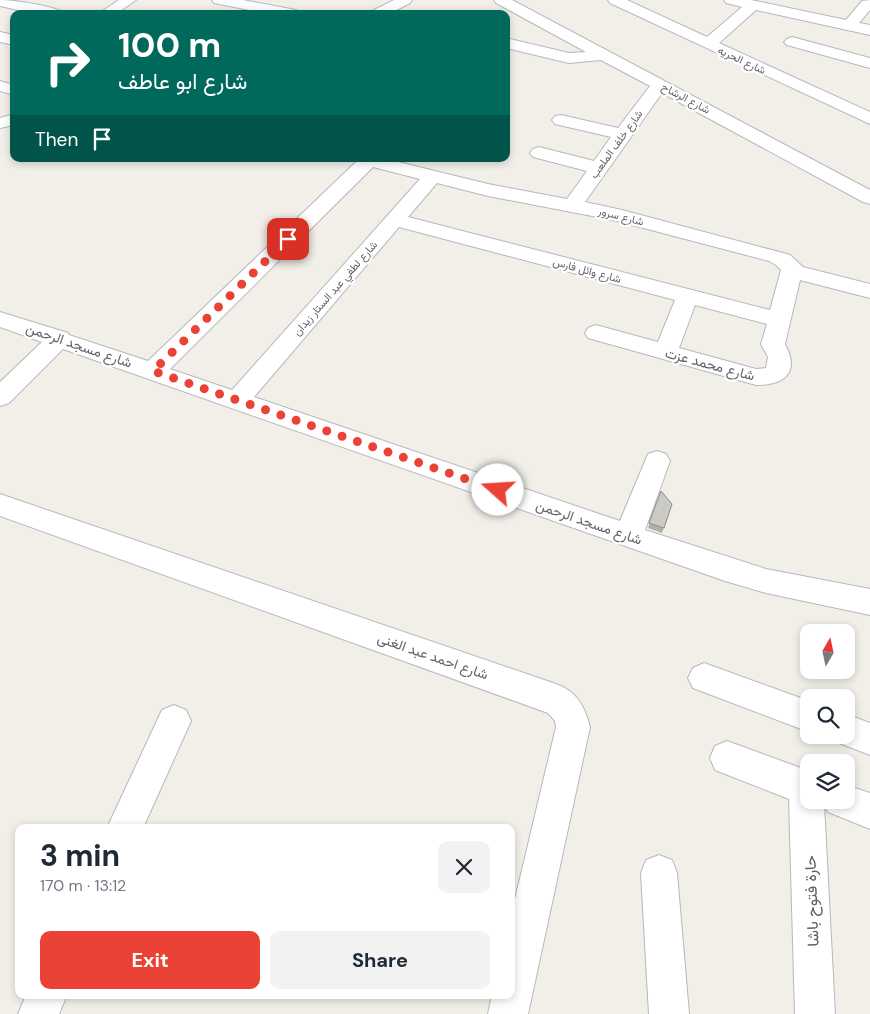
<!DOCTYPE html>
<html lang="en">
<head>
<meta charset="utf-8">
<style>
  :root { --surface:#fff; --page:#f2f2f3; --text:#1f2937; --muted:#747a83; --accent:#ea4335 }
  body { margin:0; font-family:"DM Sans",Vazirmatn,sans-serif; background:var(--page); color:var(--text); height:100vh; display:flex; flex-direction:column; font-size:19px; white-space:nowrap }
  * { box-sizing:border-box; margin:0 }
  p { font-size:16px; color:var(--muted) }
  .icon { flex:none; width:28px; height:28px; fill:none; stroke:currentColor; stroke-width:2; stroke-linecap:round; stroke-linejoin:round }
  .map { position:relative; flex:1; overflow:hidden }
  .side { position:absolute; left:15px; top:824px; width:500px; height:175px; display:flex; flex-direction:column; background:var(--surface); border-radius:10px; box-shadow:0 2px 8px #0003 }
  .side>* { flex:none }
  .hud { position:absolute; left:10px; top:10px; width:500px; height:152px; border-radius:10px; box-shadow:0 2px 8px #0003; background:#00695c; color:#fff; overflow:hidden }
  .needle { width:32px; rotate:9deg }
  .controls { position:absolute; left:800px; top:624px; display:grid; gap:10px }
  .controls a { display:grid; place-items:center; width:55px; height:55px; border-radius:10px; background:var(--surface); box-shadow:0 2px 8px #0003; font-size:25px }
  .pin { position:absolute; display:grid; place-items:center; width:42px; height:42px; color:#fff; margin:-21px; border-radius:10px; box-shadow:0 2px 8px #0006 }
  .me { position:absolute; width:55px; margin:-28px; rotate:289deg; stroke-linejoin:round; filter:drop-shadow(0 0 4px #0008) }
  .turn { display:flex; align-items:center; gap:18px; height:105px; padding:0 25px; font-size:22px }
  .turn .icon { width:65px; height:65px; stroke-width:2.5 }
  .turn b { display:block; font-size:35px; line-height:42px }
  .then { display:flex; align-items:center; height:48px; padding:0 25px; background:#0003; gap:10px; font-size:19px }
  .round { display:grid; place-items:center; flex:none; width:52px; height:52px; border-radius:10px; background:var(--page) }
  .headline { display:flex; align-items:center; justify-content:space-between; height:85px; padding:0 25px }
  h1 { font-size:30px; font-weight:700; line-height:38px }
  .button { display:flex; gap:10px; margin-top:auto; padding:10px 25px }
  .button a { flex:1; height:58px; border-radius:10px; background:var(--accent); color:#fff; font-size:20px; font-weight:700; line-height:58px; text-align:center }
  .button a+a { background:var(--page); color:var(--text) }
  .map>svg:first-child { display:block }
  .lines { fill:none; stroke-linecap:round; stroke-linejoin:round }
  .minor-casing { stroke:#b5b8bc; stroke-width:2 }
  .minor { fill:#fff; fill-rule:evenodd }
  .wall { fill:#afaea9 }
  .building { fill:#cccac5; stroke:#8f8d8a }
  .route { stroke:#ea4335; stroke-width:9; stroke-dasharray:0 16.2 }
  .labels { text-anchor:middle; stroke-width:4.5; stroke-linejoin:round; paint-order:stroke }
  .far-street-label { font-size:11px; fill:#5f6368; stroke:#fff }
  .street-label { font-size:14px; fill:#5f6368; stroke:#fff }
  .near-street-label { font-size:16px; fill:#5f6368; stroke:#fff }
</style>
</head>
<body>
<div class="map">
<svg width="870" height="1014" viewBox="0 0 870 1014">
  <rect width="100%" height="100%" fill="#f1efe8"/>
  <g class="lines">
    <defs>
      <g id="minor">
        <path d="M0 0C12 0 58 6 65 14H36L0 6Z"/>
        <path d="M119 0H136L116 14H98Z"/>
        <path d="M212 0H243L296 10 303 14H270L219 4 214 3Z"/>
        <path d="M394 0H412L410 3 389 14H370L372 11Z"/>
        <path d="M494 0H512L870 190V204L863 202 662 93 585 202 622 210 783 253 790 255 803 267 870 284V298L800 280 785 344C800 372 785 385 756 385L588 338 585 333 588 328 596 325 658 342 675 300 399 227 254 397 620 521 648 454 657 451 666 454 670 461 645 530 766 569 870 589V615L766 593 725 581 63 349 9 403 0 406V382L42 342 0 327V312L68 333 69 335 148 361 357 161 356 159H386L488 184 567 199 587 171 533 157 530 153 533 149 539 147 594 161 611 137 555 124 552 120 555 116 561 115 618 128 650 86 601 60 569 63 506 48V38L569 53 586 52 496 3ZM373 167 420 179 232 390 170 369ZM437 183 488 196 613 220 769 261 776 265 781 270 770 310 408 217ZM695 305 767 324 761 344 768 357 766 368 756 369 679 348Z"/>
        <path d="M608 0H627L707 37 742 7 726 3 724 0H751L846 20 862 1 870 0V10L859 23 870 25V35L756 10 719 43 870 112V124L610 3Z"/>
        <path d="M0 32 14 35V45L0 42Z"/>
        <path d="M792 37 870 58V68L787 45 784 42 787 39Z"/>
        <path d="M0 81 14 85V95L0 91Z"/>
        <path d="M14 114V125L0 128V118Z"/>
        <path d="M0 494 556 684C576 691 585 706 590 727L528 1014H488L492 995H511V916L556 727 555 721 548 713 0 516Z"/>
        <path d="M704 663 809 701V732L693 688 688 678 693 668Z"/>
        <path d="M174 705 186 710 191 721 143 828H107L162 710Z"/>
        <path d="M846 714 870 723V755L834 741 832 735H846Z"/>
        <path d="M727 741 809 771V800H846V785L870 793V829L828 812 824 804 835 1014H795L789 799 715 770 710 758 715 746Z"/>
        <path d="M659 855 672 860 677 873 689 1014H649L641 873 646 860Z"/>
        <path d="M26 995H67L59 1014H18Z"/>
      </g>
    </defs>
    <use href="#minor" class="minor-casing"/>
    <use href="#minor" class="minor"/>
  </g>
  <path class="wall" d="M661 491 672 504 662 533 648 528Z"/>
  <path class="building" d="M661 491 672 504 664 528 649 523Z"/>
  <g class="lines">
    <path class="route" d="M288 239 153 371 498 490"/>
  </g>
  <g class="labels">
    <g class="far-street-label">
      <text transform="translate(742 60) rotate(25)" y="4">شارع الحريه</text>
      <text transform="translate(686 98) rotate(28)" y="4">شارع الرشاح</text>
      <text transform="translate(616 144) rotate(-54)" y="4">شارع خلف الملعب</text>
      <text transform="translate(621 216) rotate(14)" y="4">شارع سرور</text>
      <text transform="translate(587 270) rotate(15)" y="4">شارع وائل فارس</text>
      <text transform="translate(335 288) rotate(-49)" y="4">شارع لطفي عبد الستار زيدان</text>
    </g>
    <g class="street-label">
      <text transform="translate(79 345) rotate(19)" y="5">شارع مسجد الرحمن</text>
      <text transform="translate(710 364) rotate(15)" y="5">شارع محمد عزت</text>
      <text transform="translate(589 522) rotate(19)" y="5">شارع مسجد الرحمن</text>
      <text transform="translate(433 656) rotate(19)" y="5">شارع احمد عبد الغنى</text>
    </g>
    <g class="near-street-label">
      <text transform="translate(811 901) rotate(-92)" y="6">حارة فتوح باشا</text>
    </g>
  </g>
</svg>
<div class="controls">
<a><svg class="needle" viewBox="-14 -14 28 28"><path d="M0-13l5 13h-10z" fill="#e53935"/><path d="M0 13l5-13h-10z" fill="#747a83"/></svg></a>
<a><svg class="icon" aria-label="search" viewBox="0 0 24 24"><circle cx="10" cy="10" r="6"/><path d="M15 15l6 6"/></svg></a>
<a><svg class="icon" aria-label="layers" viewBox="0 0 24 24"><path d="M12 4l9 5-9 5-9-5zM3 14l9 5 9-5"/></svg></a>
</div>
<div class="pin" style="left:288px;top:239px;background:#d93025"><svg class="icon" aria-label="arrive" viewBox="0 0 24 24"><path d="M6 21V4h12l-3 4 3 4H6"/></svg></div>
<svg class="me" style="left:498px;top:490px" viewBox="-20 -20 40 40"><circle r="19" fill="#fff"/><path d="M0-13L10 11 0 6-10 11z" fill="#ea4335"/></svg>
<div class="hud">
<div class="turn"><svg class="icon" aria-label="right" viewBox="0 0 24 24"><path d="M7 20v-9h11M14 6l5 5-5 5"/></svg><div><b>100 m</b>شارع ابو عاطف</div></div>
<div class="then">Then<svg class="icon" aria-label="arrive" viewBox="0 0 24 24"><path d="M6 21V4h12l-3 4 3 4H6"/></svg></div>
</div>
<section class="side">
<div class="headline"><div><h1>3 min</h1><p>170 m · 13:12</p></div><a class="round"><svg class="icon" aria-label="close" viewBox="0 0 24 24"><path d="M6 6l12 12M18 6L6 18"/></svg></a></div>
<div class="button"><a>Exit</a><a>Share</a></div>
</section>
</div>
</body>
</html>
